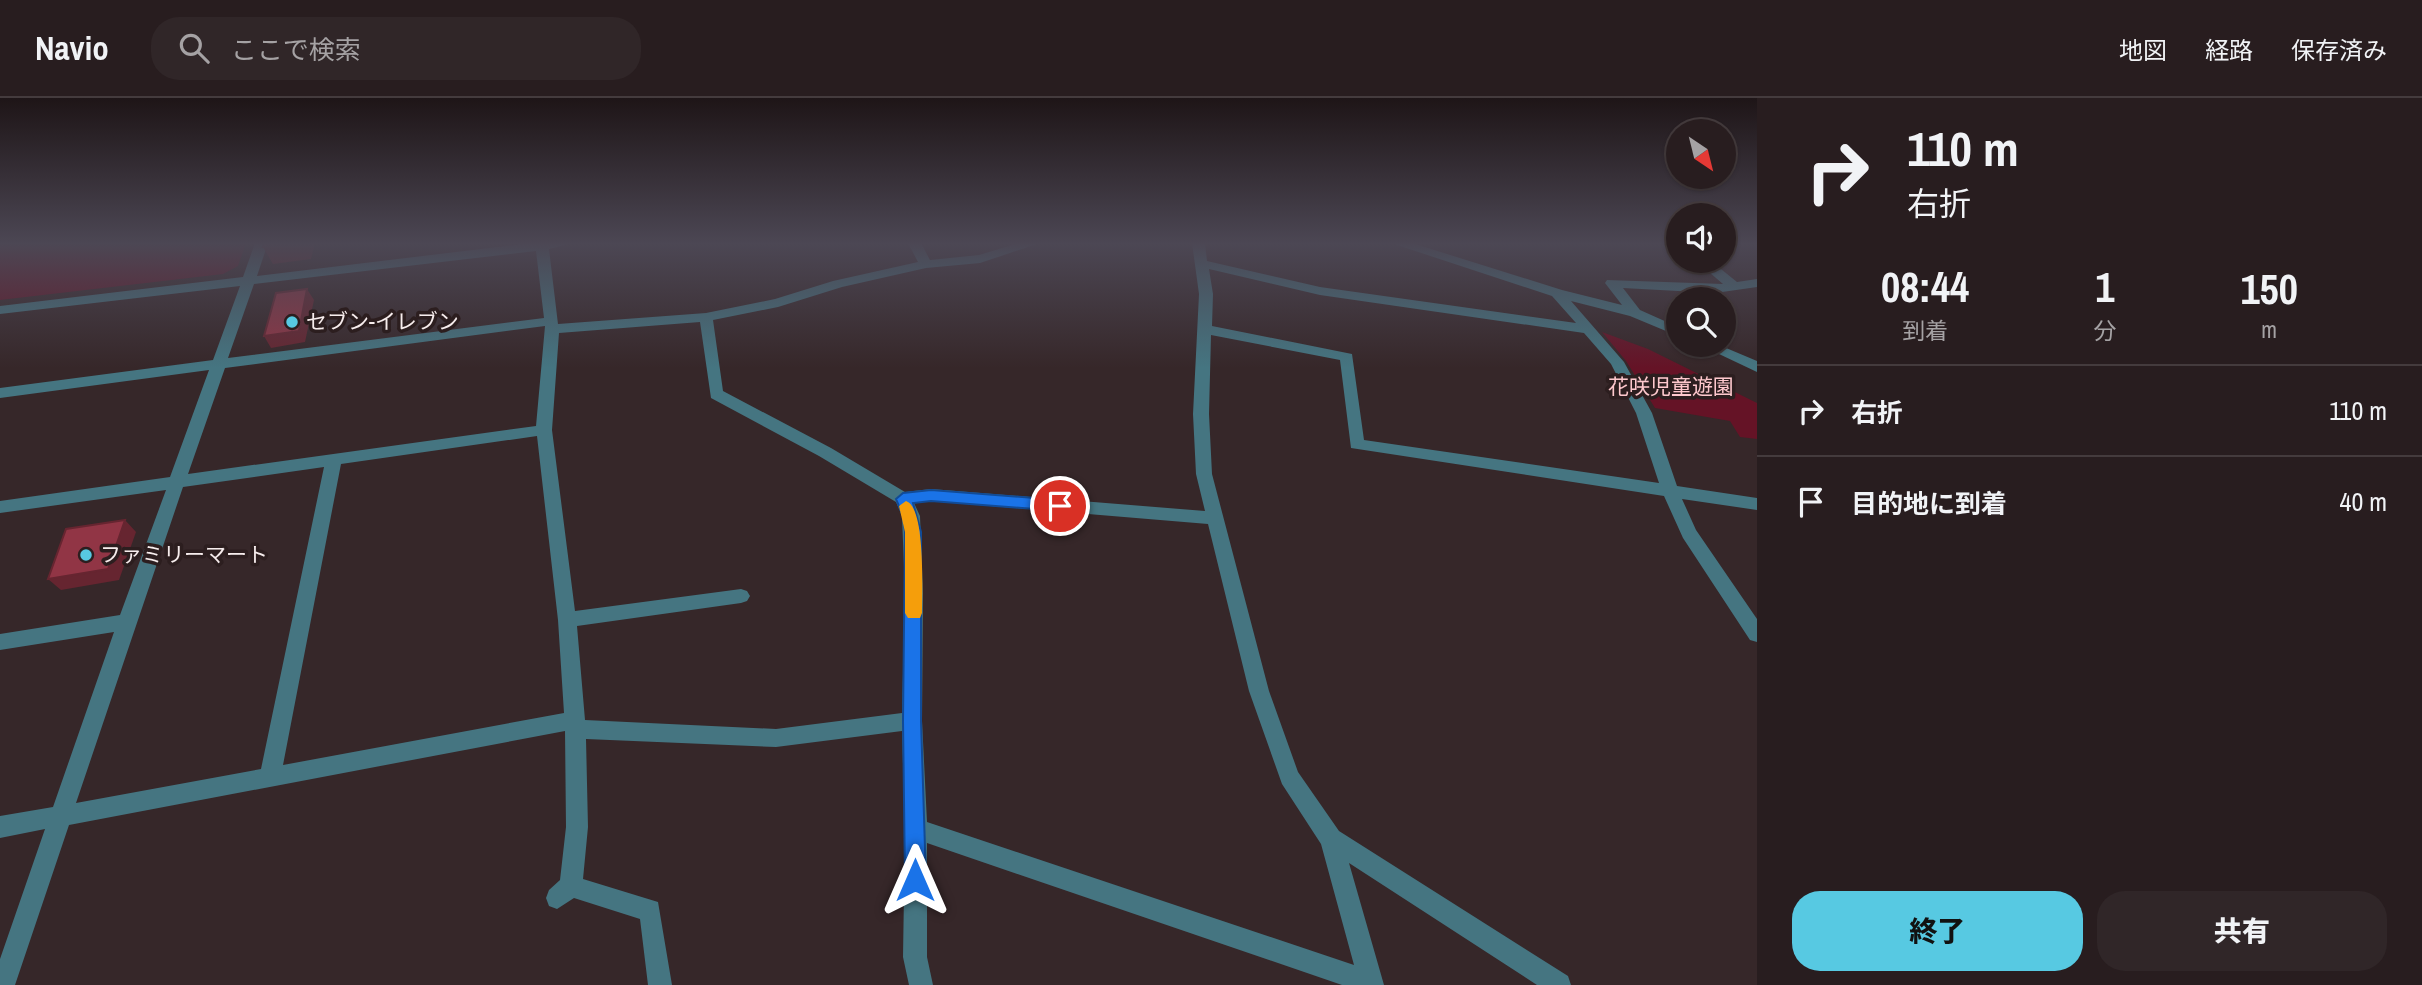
<!DOCTYPE html>
<html lang="ja">
<head>
<meta charset="utf-8">
<style>
  :root { --surface:#281d1f; --page:#302628; --text:#f1f3f6; --muted:#a5a2a4; --line:#443b3d; --accent:#57c9e2 }
  body { margin:0; font-family:"Archivo Narrow","Noto Sans JP",sans-serif; background:var(--page); color:var(--text); height:100vh; display:flex; flex-direction:column; font-size:26px; white-space:nowrap }
  * { box-sizing:border-box; margin:0 }
  p { font-size:23px; color:var(--muted) }
  .icon { flex:none; width:38px; height:38px; fill:none; stroke:currentColor; stroke-width:2; stroke-linecap:round; stroke-linejoin:round }
  .map { position:relative; flex:1; overflow:hidden }
  .drawer { display:flex; flex-direction:column; background:var(--surface); width:665px }
  .drawer>* { flex:none }
  .hud { background:#281d1f; color:var(--text); overflow:hidden }
  .needle { width:46px; rotate:145deg }
  .buttons { position:absolute; left:1666px; top:21px; display:grid; gap:14px }
  .buttons a { display:grid; place-items:center; width:70px; height:70px; border-radius:50%; background:var(--surface); box-shadow:0 2px 5px #0004,0 0 0 2px var(--line); font-size:35px }
  .pin { position:absolute; display:grid; place-items:center; width:60px; height:60px; color:#fff; margin:-30px; border:4px solid #fff; border-radius:50%; box-shadow:0 2px 7px #0007 }
  .me { position:absolute; width:77px; margin:-38px; rotate:0deg; stroke-linejoin:round; filter:drop-shadow(0 0 5px #0008) }
  .turn { display:flex; align-items:center; gap:24px; height:147px; padding:0 35px; font-size:32px }
  .turn .icon { width:91px; height:91px; stroke-width:2.5 }
  .turn b { display:block; font-size:49px; line-height:60px }
  .eta { display:flex; justify-content:space-evenly; align-items:center; height:119px; text-align:center }
  .eta b { font-size:42px; font-weight:800; line-height:49px }
  .button { display:flex; gap:14px; margin-top:auto; padding:14px 35px }
  .button a { flex:1; height:80px; border-radius:28px; background:var(--accent); color:#111; font-size:28px; font-weight:800; line-height:80px; text-align:center }
  .button a+a { background:var(--page); color:var(--text) }
  ul { padding:0; list-style:none }
  li { display:flex; align-items:center; gap:21px; height:91px; padding:0 35px; border-top:2px solid var(--line) }
  li div { flex:1 }
  li b { display:block; font-size:26px }
  li em { font-style:normal }
  header { display:flex; align-items:center; gap:42px; box-sizing:border-box; height:98px; padding:0 35px; background:var(--surface); border-bottom:2px solid var(--line) }
  header strong { font-size:33px }
  nav { display:flex; gap:38px; margin-inline-start:auto; font-size:24px }
  .search { width:490px; height:63px; background:var(--page); display:flex; align-items:center; gap:18px; box-sizing:border-box; padding:0 24px; border-radius:28px; color:var(--muted); font-size:26px }
  main { display:flex; flex:1; min-height:0 }
  .map>svg:first-child { display:block }
  .green { fill:#651326 }
  .lines { fill:none; stroke-linecap:round; stroke-linejoin:round }
  .minor { fill:#457581; fill-rule:evenodd }
  .shaded-wall { fill:#662530 }
  .building { fill:#913545; stroke:#662530; stroke-width:2 }
  .route { fill:#1a73e8; stroke:#114b97; stroke-width:2 }
  .slow { fill:#f59e0b }
  .poi-dot { fill:#57c9e2; stroke:#2c1e1f; stroke-width:2.5 }
  .labels { text-anchor:middle; stroke-width:7; stroke-linejoin:round; paint-order:stroke }
  .poi-label { font-size:21px; fill:#f7eded; stroke:#2c1e1f; text-anchor:start }
  .park-label { font-size:21px; fill:#fec8cd; stroke:#2c1e1f }
</style>
</head>
<body>
<header>
<strong>Navio</strong>
<div class="search"><svg class="icon" aria-label="search" viewBox="0 0 24 24"><circle cx="10" cy="10" r="6"/><path d="M15 15l6 6"/></svg>ここで検索</div>
<nav><a>地図</a><a>経路</a><a>保存済み</a></nav>
</header>
<main>
<div class="map">
<svg width="1757" height="887" viewBox="0 0 1757 887">
  <rect width="100%" height="100%" fill="#362729"/>
  <g class="green">
    <path d="M0 145H246L238 168 223 176 0 202Z"/>
    <path d="M1602 234 1648 251 1757 305V341L1740 339 1730 323 1655 310 1626 263Z"/>
  </g>
  <g class="lines">
    <g class="minor">
      <path d="M255 145H268L257 178 530 145H573L549 151 558 226 706 215 775 201 833 183 918 164 908 145H921L930 162 979 157 1019 145H1040L980 165 926 170 842 189 778 209 713 222 723 293 831 350 905 394 931 391 1205 413 1196 376 1193 316 1199 196 1192 145H1205L1207 163 1320 189 1576 225 1552 198 1391 145H1412L1562 192 1622 207 1605 185 1607 182 1723 186 1696 163H1711L1737 184 1757 181V189L1715 195 1623 190 1640 212 1678 229V238L1630 218 1571 203 1624 264 1652 315 1677 388 1757 400V412L1682 401 1696 432 1757 521V544L1750 542 1683 440 1664 398 1351 350 1340 262 1211 237 1209 316 1212 376 1269 593 1298 674 1339 733 1568 878 1571 887H1537L1349 765 1384 887H1342L927 745V859L933 887H909L903 859 905 731 902 633 776 649 586 641 588 729 583 781 658 804 672 887H648L640 821 574 800 557 811 549 808 546 800 549 792 560 782 566 729 565 633 69 727 15 887H0V861L45 731 0 740V718L53 709 114 534 0 552V536L120 517 166 392 0 415V403L170 379 209 272 0 300V290L213 262 240 188 0 216V208L243 179ZM536 153 544 220 228 260 254 186ZM1209 171 1320 197 1584 235 1611 266 1636 315 1659 385 1364 342 1352 256 1212 228 1213 196ZM700 224 711 300 819 358 896 404 902 418 905 495 902 615 776 631 585 622 577 528 741 505 747 503 750 498 747 493 741 491 575 513 552 332 559 235ZM545 228 536 328 188 376 225 270ZM537 338 558 522 564 615 283 667 341 366ZM324 369 261 671 76 705 183 389ZM931 403 1208 426 1249 593 1282 686 1321 746 1354 867 927 724 922 623 923 495 920 418 914 405Z"/>
      <path d="M1700 247H1719L1757 263V274Z"/>
    </g>
  </g>
  <g class="shaded-wall">
    <path d="M291 145H315L311 161 273 166 263 149Z"/>
    <path d="M307 191 314 202 305 244 271 250 264 238Z"/>
    <path d="M125 422 136 434 119 482 61 492 48 481Z"/>
  </g>
  <g class="building">
    <path d="M265 145H291L263 149Z"/>
    <path d="M307 191 299 233 264 238 276 195Z"/>
    <path d="M125 422 108 471 48 481 66 431Z"/>
  </g>
  <linearGradient id="sky" x2="0" y2="1"><stop stop-color="#1e1517"/><stop offset="0.54" stop-color="#4c4754"/><stop offset="1" stop-color="#4c4754" stop-opacity="0"/></linearGradient>
  <rect width="1757" height="270" fill="url(#sky)"/>
  <path class="route" d="M931 392 1060 402 1068 408 1060 413 931 403 913 405 921 434V623L926 782 923 789 915 792 908 789 905 782 903 623 905 434 903 418 896 401 903 395Z"/>
  <path class="slow" d="M906 403C926 409 922 495 922 515L920 520H908L905 515V434L899 408Z"/>
  <g class="poi-dot">
    <circle cx="292" cy="224" r="7"/>
    <circle cx="86" cy="457" r="7"/>
  </g>
  <g class="labels">
    <g class="poi-label">
      <text x="306" y="231">セブン-イレブン</text>
      <text x="100" y="464">ファミリーマート</text>
    </g>
    <g class="park-label">
      <text x="1671" y="296">花咲児童遊園</text>
    </g>
  </g>
</svg>
<div class="buttons">
<a><svg class="needle" viewBox="-14 -14 28 28"><path d="M0-13l5 13h-10z" fill="#e53935"/><path d="M0 13l5-13h-10z" fill="#a5a2a4"/></svg></a>
<a><svg class="icon" aria-label="sound" viewBox="0 0 24 24"><path d="M4 9h4l5-4v14l-5-4H4zM17 9q2 3 0 6"/></svg></a>
<a><svg class="icon" aria-label="search" viewBox="0 0 24 24"><circle cx="10" cy="10" r="6"/><path d="M15 15l6 6"/></svg></a>
</div>
<div class="pin" style="left:1060px;top:408px;background:#d93025"><svg class="icon" aria-label="arrive" viewBox="0 0 24 24"><path d="M6 21V4h12l-3 4 3 4H6"/></svg></div>
<svg class="me" style="left:915px;top:782px" viewBox="-20 -20 40 40"><path d="M0-17L14 15 0 8-14 15z" fill="#1a73e8" stroke="#fff" stroke-width="4"/></svg>
</div>
<section class="drawer">
<div class="hud">
<div class="turn"><svg class="icon" aria-label="right" viewBox="0 0 24 24"><path d="M7 20v-9h11M14 6l5 5-5 5"/></svg><div><b>110 m</b>右折</div></div>
</div>
<div class="eta">
<div><b>08:44</b><p>到着</p></div>
<div><b>1</b><p>分</p></div>
<div><b>150</b><p>m</p></div>
</div>
<ul>
<li><svg class="icon" aria-label="right" viewBox="0 0 24 24"><path d="M7 20v-9h11M14 6l5 5-5 5"/></svg><div><b>右折</b></div><em>110 m</em></li>
<li><svg class="icon" aria-label="arrive" viewBox="0 0 24 24"><path d="M6 21V4h12l-3 4 3 4H6"/></svg><div><b>目的地に到着</b></div><em>40 m</em></li>
</ul>
<div class="button"><a>終了</a><a>共有</a></div>
</section>
</main>
</body>
</html>
